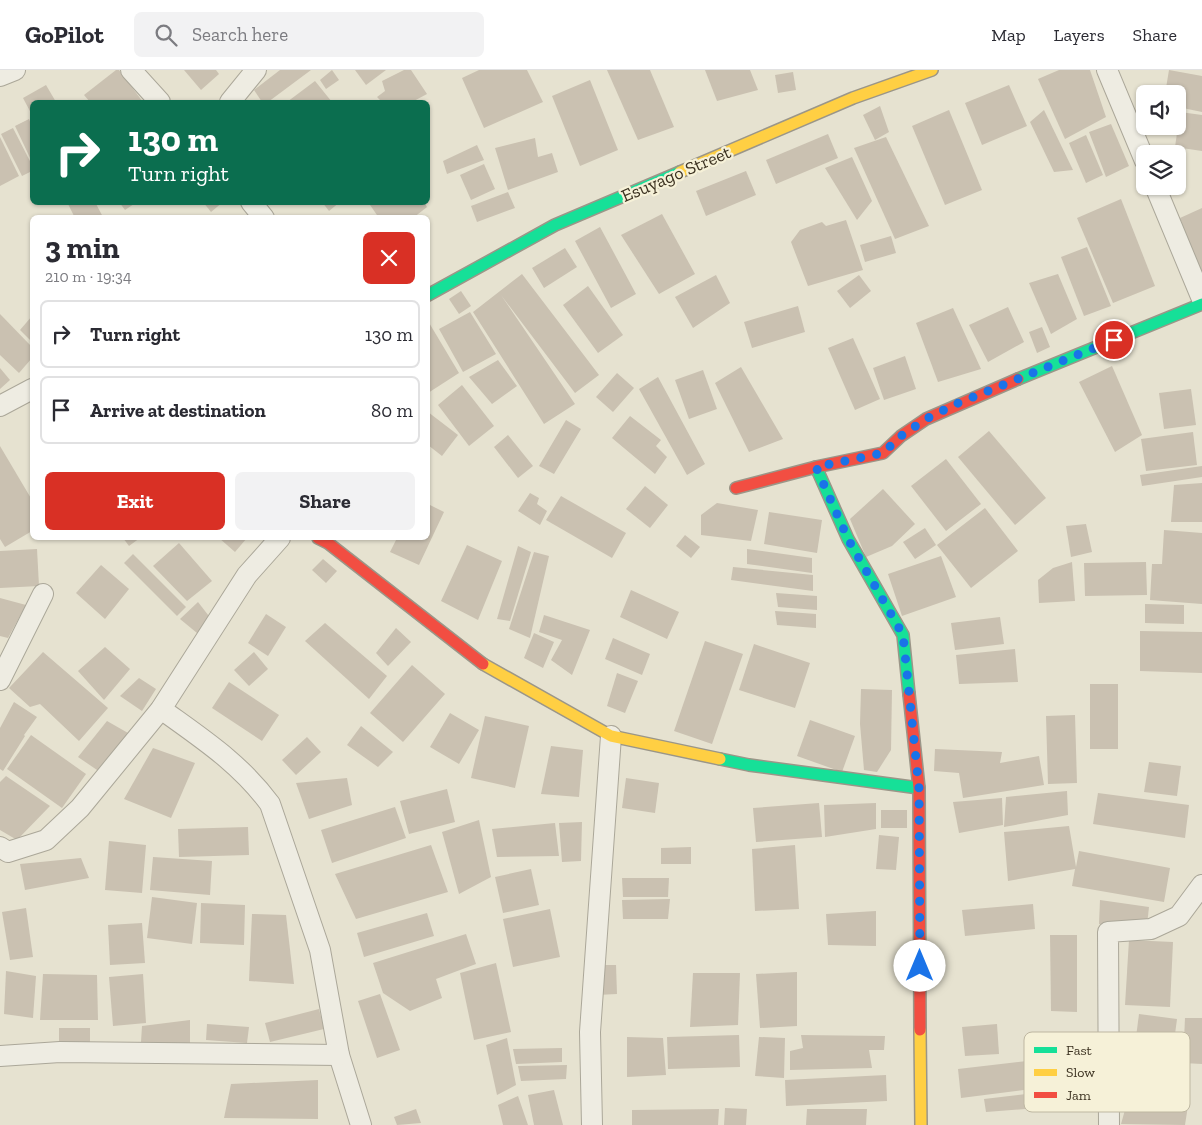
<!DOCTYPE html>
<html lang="en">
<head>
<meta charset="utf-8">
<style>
  :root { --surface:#fff; --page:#f2f2f3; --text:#2b2b33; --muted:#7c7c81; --line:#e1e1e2; --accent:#d93025 }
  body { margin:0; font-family:"Zilla Slab",serif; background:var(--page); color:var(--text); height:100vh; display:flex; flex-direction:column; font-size:19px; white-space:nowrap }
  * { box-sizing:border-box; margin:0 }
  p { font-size:16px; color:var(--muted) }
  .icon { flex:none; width:28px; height:28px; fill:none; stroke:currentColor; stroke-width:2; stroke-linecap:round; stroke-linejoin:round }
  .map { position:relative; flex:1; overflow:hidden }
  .drawer { position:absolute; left:30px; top:145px; width:400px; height:325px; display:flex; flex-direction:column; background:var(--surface); border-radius:8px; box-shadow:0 1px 4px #0004 }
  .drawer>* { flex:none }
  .top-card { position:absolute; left:30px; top:30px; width:400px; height:105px; border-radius:8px; box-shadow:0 1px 4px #0004; background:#0b6e4f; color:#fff; overflow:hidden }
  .tools { position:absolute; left:1136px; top:15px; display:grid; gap:10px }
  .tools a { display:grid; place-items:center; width:50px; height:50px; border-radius:8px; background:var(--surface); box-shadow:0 1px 4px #0004; font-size:25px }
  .pin { position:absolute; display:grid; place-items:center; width:42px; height:42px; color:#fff; margin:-21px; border:2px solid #fff; border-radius:50%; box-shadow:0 1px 5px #0007 }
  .me { position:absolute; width:55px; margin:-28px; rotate:0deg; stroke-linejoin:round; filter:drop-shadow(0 0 4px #0008) }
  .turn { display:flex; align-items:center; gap:18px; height:105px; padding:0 15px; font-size:22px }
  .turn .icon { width:65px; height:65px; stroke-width:2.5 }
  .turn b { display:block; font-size:35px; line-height:42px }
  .round { display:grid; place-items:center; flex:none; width:52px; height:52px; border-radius:8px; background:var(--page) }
  .summary { display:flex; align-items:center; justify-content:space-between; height:85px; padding:0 15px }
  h1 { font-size:30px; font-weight:800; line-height:38px }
  .action { display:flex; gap:10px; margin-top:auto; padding:10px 15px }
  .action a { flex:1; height:58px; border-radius:8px; background:var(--accent); color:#fff; font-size:20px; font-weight:800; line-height:58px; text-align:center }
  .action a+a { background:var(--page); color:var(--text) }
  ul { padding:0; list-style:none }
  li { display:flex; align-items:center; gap:15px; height:68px; margin:0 10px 8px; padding:0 5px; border:2px solid var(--line); border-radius:8px }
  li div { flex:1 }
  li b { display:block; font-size:19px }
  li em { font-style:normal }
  header { display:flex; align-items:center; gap:30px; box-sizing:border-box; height:70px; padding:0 25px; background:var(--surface); border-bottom:1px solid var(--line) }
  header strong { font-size:24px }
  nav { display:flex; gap:28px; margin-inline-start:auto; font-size:18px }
  .search { width:350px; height:45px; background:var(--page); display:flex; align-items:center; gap:12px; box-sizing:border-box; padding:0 18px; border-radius:8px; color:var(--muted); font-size:19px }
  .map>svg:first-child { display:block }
  .building { fill:#cac1b1 }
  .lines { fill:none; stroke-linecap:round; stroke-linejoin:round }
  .street-casing { stroke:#aba799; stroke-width:22 }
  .fast-casing { stroke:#9b9688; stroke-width:14 }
  .slow-casing { stroke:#9b9688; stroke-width:14 }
  .jam-casing { stroke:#9b9688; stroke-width:14 }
  .street { stroke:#eeece2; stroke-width:20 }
  .fast { stroke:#16e098; stroke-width:11 }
  .slow { stroke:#ffcf43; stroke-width:11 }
  .jam { stroke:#f24e42; stroke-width:11 }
  .route { stroke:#1a73e8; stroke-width:9; stroke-dasharray:0 16.2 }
  .labels { text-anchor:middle; stroke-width:4.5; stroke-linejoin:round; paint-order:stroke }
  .street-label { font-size:18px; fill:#3b3120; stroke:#f6f1d8 }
  .key { fill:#f6f1d8; stroke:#beb7a1; stroke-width:1 }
  .key-label { font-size:14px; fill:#3b3120 }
</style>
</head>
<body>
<header>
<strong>GoPilot</strong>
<div class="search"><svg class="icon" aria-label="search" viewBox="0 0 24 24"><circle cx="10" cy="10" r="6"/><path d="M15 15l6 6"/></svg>Search here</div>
<nav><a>Map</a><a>Layers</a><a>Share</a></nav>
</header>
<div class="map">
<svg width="1202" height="1055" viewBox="0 0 1202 1055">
  <rect width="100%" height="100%" fill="#e6e2d0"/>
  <g class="building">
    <path d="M116 0H119L143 32H90L84 25Z"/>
    <path d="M184 0H216L219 4 201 20Z"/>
    <path d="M280 0H311L268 32H262L254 20Z"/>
    <path d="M332 0 339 10 326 19 320 10Z"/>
    <path d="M355 0H386L366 15Z"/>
    <path d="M404 0H411L427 24 412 32H382L377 27 385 21 382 11Z"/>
    <path d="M479 0H527L543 32 484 58 462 8Z"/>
    <path d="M607 0H650L674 57 638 70Z"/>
    <path d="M705 0H750L758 20 717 31Z"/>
    <path d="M1059 0H1090L1106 47 1065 69 1038 9Z"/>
    <path d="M1169 0 1202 6V42L1178 37V24H1165Z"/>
    <path d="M793 2 796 20 778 23 775 5Z"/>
    <path d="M590 10 618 80 580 96 552 26Z"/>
    <path d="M315 11 332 32H287Z"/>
    <path d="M46 15 56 32H32V45L23 28Z"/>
    <path d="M1009 15 1027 56 982 75 965 33Z"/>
    <path d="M880 36 889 62 875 70 863 45Z"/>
    <path d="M949 40 982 120 945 135 912 56Z"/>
    <path d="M1044 40 1073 100 1054 102 1030 52Z"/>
    <path d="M1180 42 1202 45V81L1175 77Z"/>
    <path d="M29 49 32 57V92L15 56Z"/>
    <path d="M1111 54 1129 96 1106 107 1089 62Z"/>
    <path d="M13 58 32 95V101L22 106 1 64Z"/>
    <path d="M828 64 838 88 776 114 766 90Z"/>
    <path d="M1086 65 1103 105 1086 113 1069 73Z"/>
    <path d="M0 67 19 106 0 116Z"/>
    <path d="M886 67 929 156 895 169 854 78Z"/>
    <path d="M535 68 538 87 552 83 558 102 508 120 495 78Z"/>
    <path d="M477 75 484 90 447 104 443 91Z"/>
    <path d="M852 87 872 131 857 150 825 98Z"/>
    <path d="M484 94 495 119 471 130 460 105Z"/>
    <path d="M746 101 756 125 706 146 696 121Z"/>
    <path d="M508 122 515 138 477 152 471 136Z"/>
    <path d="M1121 129 1155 216 1113 233 1077 148Z"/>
    <path d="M67 132H95L103 147 75 148Z"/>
    <path d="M119 132H137L125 140Z"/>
    <path d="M203 132H223L211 142Z"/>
    <path d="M322 132H340L329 141Z"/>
    <path d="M368 132H424L427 137 413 148H379Z"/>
    <path d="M1202 138V207L1180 148Z"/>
    <path d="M662 144 695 204 659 224 621 165Z"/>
    <path d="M846 150 863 200 808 216 791 172 800 160 822 152 826 156Z"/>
    <path d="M600 157 636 224 611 238 575 171Z"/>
    <path d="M891 166 896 183 865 192 860 175Z"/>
    <path d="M1087 177 1111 236 1084 246 1061 187Z"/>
    <path d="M565 178 577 197 544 218 532 198Z"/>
    <path d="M522 204 599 305 575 323 501 225 575 334 544 354 473 242Z"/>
    <path d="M1058 204 1077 249 1051 264 1029 213Z"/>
    <path d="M716 205 730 233 693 258 675 227Z"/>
    <path d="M859 205 871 221 850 238 837 221Z"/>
    <path d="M588 216 623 265 598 283 563 235Z"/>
    <path d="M461 221 471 236 459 244 449 229Z"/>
    <path d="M798 236 805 262 752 278 744 252Z"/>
    <path d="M1008 237 1024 272 988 292 969 255Z"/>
    <path d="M953 238 981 299 938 312 916 253Z"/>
    <path d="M470 242 496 284 463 302 439 259Z"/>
    <path d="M0 244 32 277V288L19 303 0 285Z"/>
    <path d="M32 246V272L20 260Z"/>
    <path d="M428 251 459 303 428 323Z"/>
    <path d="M1042 257 1050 277 1037 283 1029 262Z"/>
    <path d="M853 268 880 329 855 340 828 278Z"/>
    <path d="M905 286 916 319 884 330 873 298Z"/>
    <path d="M498 290 517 316 492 334 469 307Z"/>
    <path d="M1112 296 1142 365 1115 382 1079 312Z"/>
    <path d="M741 297 783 369 749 382 715 313Z"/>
    <path d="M0 298 10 310 0 319Z"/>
    <path d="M703 300 717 339 689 349 675 310Z"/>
    <path d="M617 303 634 318 613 342 596 327Z"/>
    <path d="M658 307 705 394 687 405 639 319Z"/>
    <path d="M462 315 494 356 469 376 438 335Z"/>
    <path d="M1191 319 1196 355 1164 359 1159 323Z"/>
    <path d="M428 342 458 365 442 386 428 375Z"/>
    <path d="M630 346 661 370 656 376 667 387 655 404 612 368Z"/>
    <path d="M566 350 581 359 554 404 539 396Z"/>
    <path d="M989 361 1046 428 1015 455 958 387Z"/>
    <path d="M1193 362 1197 395 1146 401 1141 369Z"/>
    <path d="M508 365 533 396 518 408 494 377Z"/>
    <path d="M0 376 32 430V461L5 477 0 469Z"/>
    <path d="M946 389 981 434 946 461 911 416Z"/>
    <path d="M1202 396V407L1142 416 1140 405Z"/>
    <path d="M1202 413V452H1171L1174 415Z"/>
    <path d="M645 416 668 435 650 458 626 439Z"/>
    <path d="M883 419 915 454 892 476 866 487 850 449Z"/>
    <path d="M530 423 539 428 537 434 547 441 540 455 518 441Z"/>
    <path d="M561 426 626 463 612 488 546 450Z"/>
    <path d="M717 433 758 440 751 471 701 465V445Z"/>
    <path d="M428 434 444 442 419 495 390 482 397 468H428Z"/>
    <path d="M985 438 1018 481 971 518 937 475Z"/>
    <path d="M769 442 822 450 817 483 764 474Z"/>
    <path d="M1086 454 1092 482 1071 487 1066 456Z"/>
    <path d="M925 458 936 475 915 489 903 472Z"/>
    <path d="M1164 460 1202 463V534L1150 530 1152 494H1162Z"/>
    <path d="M685 465 700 477 691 488 676 476Z"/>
    <path d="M123 468H140L129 476Z"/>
    <path d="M219 468H247L235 482Z"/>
    <path d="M179 473 212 511 187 531 153 496Z"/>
    <path d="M467 475 502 491 478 550 441 531Z"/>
    <path d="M518 476 531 482 510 551 497 549Z"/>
    <path d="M37 479 39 516 0 518V481Z"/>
    <path d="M747 479 812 488V503L747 494Z"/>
    <path d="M534 482 549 486 530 568 509 559Z"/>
    <path d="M133 484 186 537 177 546 124 493Z"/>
    <path d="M941 486 956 527 902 546 888 504Z"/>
    <path d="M323 489 337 501 326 513 312 500Z"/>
    <path d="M1072 492 1075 531 1039 533 1038 510 1053 498Z"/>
    <path d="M1146 492 1147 525 1085 526 1084 493Z"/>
    <path d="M101 495 129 519 105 549 76 523Z"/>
    <path d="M733 497 813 505V521L731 510Z"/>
    <path d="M631 520 679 542 667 569 620 547Z"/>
    <path d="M776 523 817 526V540L778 537Z"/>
    <path d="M0 528 26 535 8 568 0 566Z"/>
    <path d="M198 532 212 550 197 563 180 549Z"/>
    <path d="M1145 534 1184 535V554L1145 553Z"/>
    <path d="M775 541 816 544V558L777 555Z"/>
    <path d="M266 544 286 557 268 586 248 573Z"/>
    <path d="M544 545 590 560 572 605 551 590 562 570 539 562Z"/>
    <path d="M1000 547 1004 574 955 580 951 553Z"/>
    <path d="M325 553 387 606 369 629 305 571Z"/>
    <path d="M396 558 411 572 388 596 376 583Z"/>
    <path d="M1140 561 1202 562V603L1140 601Z"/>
    <path d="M534 563 554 572 543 598 524 588Z"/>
    <path d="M613 568 650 584 642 605 605 589Z"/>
    <path d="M705 571 743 584 712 674 674 661Z"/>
    <path d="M754 574 810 593 795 638 739 620Z"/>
    <path d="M105 577 130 599 104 630 78 601Z"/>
    <path d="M1015 579 1018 612 959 614 956 585Z"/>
    <path d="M43 582 108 638 79 671 40 634 30 637 9 618Z"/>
    <path d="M254 582 268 599 249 616 234 600Z"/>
    <path d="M412 595 445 624 403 672 370 643Z"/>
    <path d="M617 603 638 611 625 643 607 636Z"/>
    <path d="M139 608 156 619 142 641 120 626Z"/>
    <path d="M229 612 279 645 262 671 212 638Z"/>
    <rect x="1090" y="614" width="28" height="65"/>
    <path d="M861 619 892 620 891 680 877 702 864 700 860 654Z"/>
    <path d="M14 632 37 647 24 665 25 666 3 701 0 699V658Z"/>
    <path d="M450 643 479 660 459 694 430 677Z"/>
    <path d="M1075 645 1077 713 1048 714 1046 646Z"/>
    <path d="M485 646 529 656 515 718 471 708Z"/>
    <path d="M810 650 855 666 842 702 797 686Z"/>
    <path d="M107 651 128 663 100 702 78 687Z"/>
    <path d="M361 656 393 682 378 697 347 675Z"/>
    <path d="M31 665 86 704 62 738 7 699Z"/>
    <path d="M307 667 321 682 296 705 282 690Z"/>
    <path d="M551 676 583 680 579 727 541 724Z"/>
    <path d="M153 678 195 693 171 748 124 729Z"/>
    <path d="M935 679 1002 682 1000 693 1039 686 1044 715 963 728 959 703 934 701Z"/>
    <path d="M1149 692 1181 696 1177 726 1144 722Z"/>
    <path d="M6 706 50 736 17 770 0 760V712Z"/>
    <path d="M347 708 352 735 309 749 296 713Z"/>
    <path d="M626 708 659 713 655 743 622 738Z"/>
    <path d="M447 719 455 752 409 764 400 731Z"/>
    <path d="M1067 721 1068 745 1004 757 1006 727Z"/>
    <path d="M1098 723 1189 735 1185 768 1093 754Z"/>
    <path d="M1002 728 1003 755 959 763 953 732Z"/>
    <path d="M819 733 822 767 756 772 753 738Z"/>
    <path d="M876 733V759L825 767 824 735Z"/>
    <path d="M395 737 406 768 332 793 321 760Z"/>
    <rect x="881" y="740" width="26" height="18"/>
    <path d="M479 750 491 807 459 824 442 762Z"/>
    <path d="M582 752 581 791 562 792 559 753Z"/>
    <path d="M555 753 559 786 497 787 492 759Z"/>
    <path d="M1069 756 1076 797 1079 781 1170 798 1164 832 1072 816 1075 799 1008 811 1004 762Z"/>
    <path d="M248 757 249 785 179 787 178 759Z"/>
    <path d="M879 765 899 767 896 800 876 799Z"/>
    <path d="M109 771 146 775 142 823 105 820Z"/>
    <path d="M431 775 448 822 356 849 335 804Z"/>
    <path d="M795 775 799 839 755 841 752 779Z"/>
    <path d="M691 777V794H661V778Z"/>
    <path d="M153 787 212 791 210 825 150 820Z"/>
    <path d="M81 788 89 808 25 820 20 794Z"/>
    <path d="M531 799 539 835 503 843 495 807Z"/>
    <path d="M622 808H669L668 827H623Z"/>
    <path d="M152 827 197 833 192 874 147 868Z"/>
    <path d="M670 829 668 849H623L622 830Z"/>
    <path d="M1100 830 1149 837 1147 855 1099 854Z"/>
    <path d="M201 833 245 835 244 875 200 873Z"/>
    <path d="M1033 834 1035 859 965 866 962 840Z"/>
    <path d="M26 838 33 887 10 890 2 842Z"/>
    <path d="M550 839 560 887 513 897 503 849Z"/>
    <path d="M876 841V876L828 875 826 844Z"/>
    <path d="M427 843 434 866 364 887 357 863Z"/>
    <path d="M252 844 286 845 294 914 249 911Z"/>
    <path d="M142 853 145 893 110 895 108 855Z"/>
    <path d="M466 864 476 894 436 909 442 928 410 941 383 923 373 893Z"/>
    <path d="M1050 865H1077V942L1051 941Z"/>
    <path d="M1129 870 1173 872 1170 937 1125 935Z"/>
    <path d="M496 893 511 962 474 970 460 903Z"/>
    <path d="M596 895H616L617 924 597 925Z"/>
    <path d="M6 901 36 906 33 948 4 944Z"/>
    <path d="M797 902V956L760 958 756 904Z"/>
    <path d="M693 903H740L738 955 690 957Z"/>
    <path d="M43 904 97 905 98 950H40Z"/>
    <path d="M143 904 146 953 113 956 109 907Z"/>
    <path d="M380 924 400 980 377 988 358 931Z"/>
    <path d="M319 939 324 959 270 972 265 953Z"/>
    <path d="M1139 944 1177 949 1171 995 1133 990Z"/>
    <path d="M1185 948H1202V994L1183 993Z"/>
    <path d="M190 950V975L141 972 142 956Z"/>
    <path d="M207 954 249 957 247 973 206 970Z"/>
    <path d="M997 954 999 984 965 986 962 957Z"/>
    <path d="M59 958H90V972L59 973Z"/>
    <path d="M739 965 740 997 668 999 667 967Z"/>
    <path d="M801 965 885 966 884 980H869L872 998 790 1000V981L803 978Z"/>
    <path d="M627 967 663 968 666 1005 627 1007Z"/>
    <path d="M759 967 785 968 784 1008 755 1006Z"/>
    <path d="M507 968 516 1015 497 1025 486 975Z"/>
    <path d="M562 978V992L516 994 513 979Z"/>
    <path d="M1070 986 1071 1014 961 1028 958 999Z"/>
    <path d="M567 995 566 1009 521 1011 518 996Z"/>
    <path d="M886 1005 887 1031 786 1036 785 1010Z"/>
    <path d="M318 1010V1049L224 1048 231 1014Z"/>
    <path d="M554 1020 563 1055H534L528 1025Z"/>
    <path d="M1130 1022 1189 1029 1185 1055 1121 1054Z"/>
    <path d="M1026 1024 1025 1039 986 1042 984 1029Z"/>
    <path d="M518 1026 528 1055H503L498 1035Z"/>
    <path d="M725 1038 747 1039 746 1055H724Z"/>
    <path d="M416 1039 421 1053 397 1055 394 1047Z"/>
    <path d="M719 1039 718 1055H632V1040Z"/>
    <path d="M807 1039H867L866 1055H806Z"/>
  </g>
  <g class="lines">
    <defs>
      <g id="street">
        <path d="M131 0 160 32"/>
        <path d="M1107 0 1145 91"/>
        <path d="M0 6 15 0"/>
        <path d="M230 32 256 0"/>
        <path d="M1155 116 1202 229"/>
        <path d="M251 132 264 148"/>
        <path d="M0 336 32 319"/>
        <path d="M0 610 43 524"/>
        <path d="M161 639C201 668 240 693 270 734L320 880 339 985 361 1055"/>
        <path d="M0 777 8 782 46 770 80 738 161 639 247 505 280 468"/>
        <path d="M0 986 60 982 339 985"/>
        <path d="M592 1055 590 962 611 666"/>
        <path d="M1109 1055 1108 862 1151 859 1179 846 1202 815"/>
      </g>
      <g id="fast">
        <path d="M428 225 555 155 680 102"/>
        <path d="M1018 309 1202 234"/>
        <path d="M816 397 848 469 903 565 909 624"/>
        <path d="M720 689 749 695 919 718"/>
      </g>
      <g id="slow">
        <path d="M680 102 853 28 932 0"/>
        <path d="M483 594 611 666 720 689"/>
        <path d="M920 960 921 1055"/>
      </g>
      <g id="jam">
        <path d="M736 418 816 397 883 383 901 366 926 349 1018 309"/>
        <path d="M318 468 328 473 483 594"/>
        <path d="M909 624 919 718 920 960"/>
      </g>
    </defs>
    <use href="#street" class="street-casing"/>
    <use href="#fast" class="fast-casing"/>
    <use href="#slow" class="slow-casing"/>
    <use href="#jam" class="jam-casing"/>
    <use href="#street" class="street"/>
    <use href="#fast" class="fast"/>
    <use href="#slow" class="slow"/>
    <use href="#jam" class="jam"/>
  </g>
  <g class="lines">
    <path class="route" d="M920 896 919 718 903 565 848 469 816 397 883 383 901 366 926 349 956 334 1114 270"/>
  </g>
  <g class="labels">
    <g class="street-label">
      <text transform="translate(676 104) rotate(-23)" y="6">Esuyago Street</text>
    </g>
  </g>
  <rect x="1024" y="962" width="166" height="80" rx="8" class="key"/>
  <rect x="1034" y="977" width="23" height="6" fill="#16e098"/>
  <rect x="1034" y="999" width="23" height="7" fill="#ffcf43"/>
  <rect x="1034" y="1022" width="23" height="6" fill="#f24e42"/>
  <g class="key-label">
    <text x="1066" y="985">Fast</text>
    <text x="1066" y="1007">Slow</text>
    <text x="1066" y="1030">Jam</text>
  </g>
</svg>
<div class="tools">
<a><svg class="icon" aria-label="sound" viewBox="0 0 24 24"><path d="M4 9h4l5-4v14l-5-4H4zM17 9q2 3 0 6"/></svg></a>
<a><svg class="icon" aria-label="layers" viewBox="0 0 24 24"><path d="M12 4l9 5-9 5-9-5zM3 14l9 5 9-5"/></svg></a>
</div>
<div class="pin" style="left:1114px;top:270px;background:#d93025"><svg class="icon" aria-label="arrive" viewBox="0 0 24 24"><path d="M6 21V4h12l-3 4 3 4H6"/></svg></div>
<svg class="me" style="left:920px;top:896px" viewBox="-20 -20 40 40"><circle r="19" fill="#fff"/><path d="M0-13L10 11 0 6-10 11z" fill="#1a73e8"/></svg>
<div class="top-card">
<div class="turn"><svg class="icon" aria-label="right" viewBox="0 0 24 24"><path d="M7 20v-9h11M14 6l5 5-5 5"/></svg><div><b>130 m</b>Turn right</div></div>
</div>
<section class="drawer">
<div class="summary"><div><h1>3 min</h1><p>210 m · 19:34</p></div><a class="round" style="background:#d93025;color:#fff"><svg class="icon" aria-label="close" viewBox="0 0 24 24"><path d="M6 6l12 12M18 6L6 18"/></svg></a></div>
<ul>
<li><svg class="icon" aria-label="right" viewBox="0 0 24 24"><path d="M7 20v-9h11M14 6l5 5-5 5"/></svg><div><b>Turn right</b></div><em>130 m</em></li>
<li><svg class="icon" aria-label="arrive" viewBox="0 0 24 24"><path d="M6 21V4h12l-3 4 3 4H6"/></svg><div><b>Arrive at destination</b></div><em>80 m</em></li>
</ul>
<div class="action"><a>Exit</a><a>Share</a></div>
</section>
</div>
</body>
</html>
